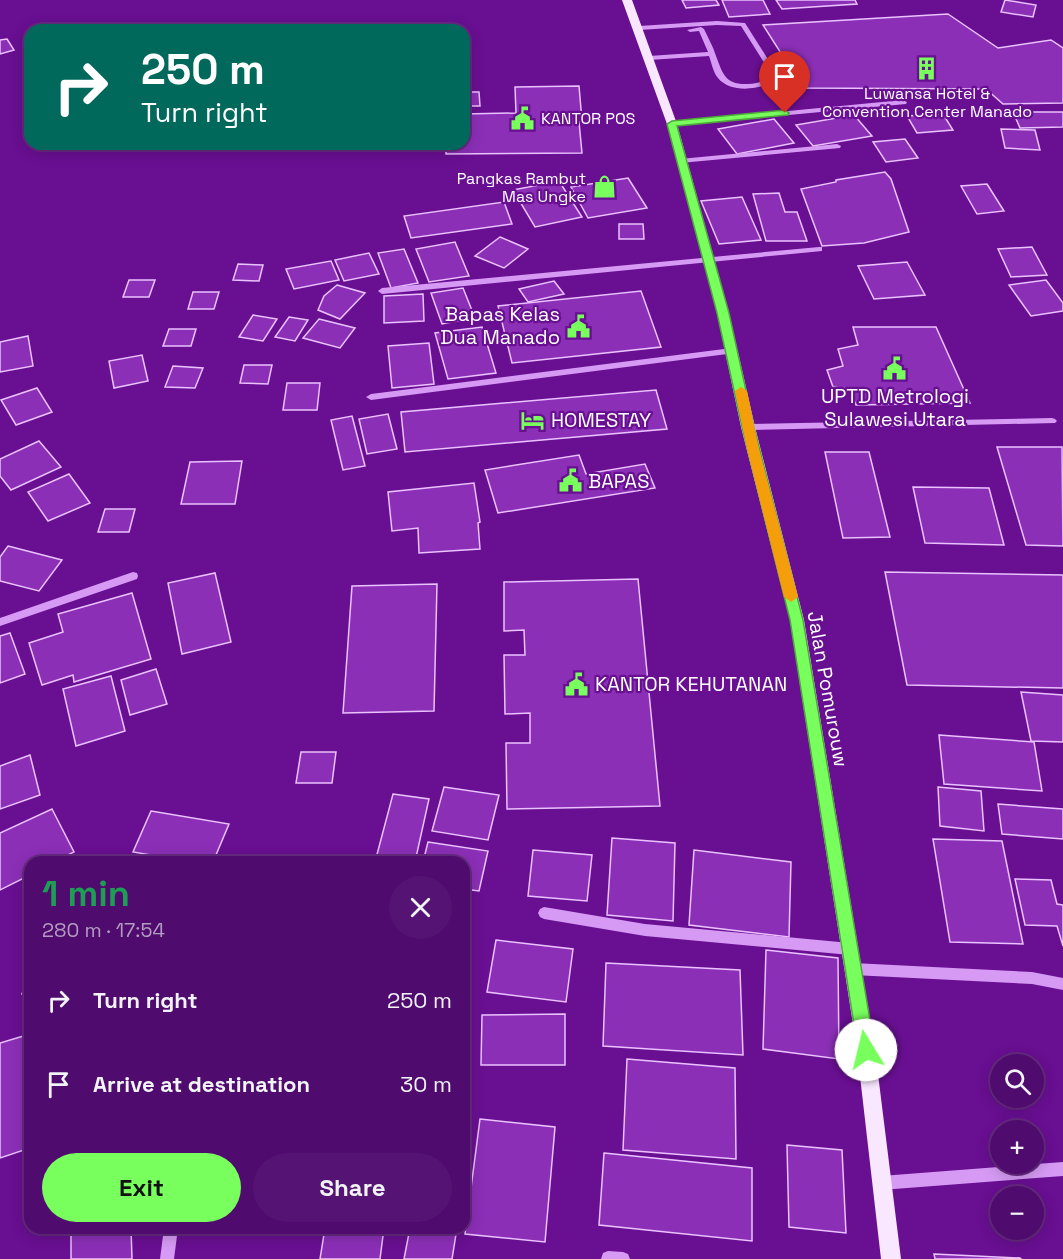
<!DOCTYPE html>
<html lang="en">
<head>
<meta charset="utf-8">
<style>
  :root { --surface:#4f0b6e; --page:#551473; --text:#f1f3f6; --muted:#b39bc2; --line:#662b81; --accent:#78ff5d }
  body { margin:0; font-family:"Space Grotesk",sans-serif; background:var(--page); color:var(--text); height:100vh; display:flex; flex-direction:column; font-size:22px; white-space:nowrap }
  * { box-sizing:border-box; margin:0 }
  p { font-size:20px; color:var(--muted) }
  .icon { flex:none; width:33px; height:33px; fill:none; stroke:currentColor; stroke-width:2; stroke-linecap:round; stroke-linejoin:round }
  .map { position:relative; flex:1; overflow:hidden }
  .sheet { position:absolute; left:24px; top:856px; width:446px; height:378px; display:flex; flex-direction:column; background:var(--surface); border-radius:18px; box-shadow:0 3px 15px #0003,0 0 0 2px var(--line) }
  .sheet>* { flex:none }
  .top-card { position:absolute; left:24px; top:24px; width:446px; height:126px; border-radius:18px; box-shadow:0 3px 15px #0003,0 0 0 2px var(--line); background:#00695c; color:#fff; overflow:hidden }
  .fabs { position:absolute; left:990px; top:1054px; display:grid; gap:12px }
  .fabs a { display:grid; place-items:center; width:54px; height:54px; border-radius:50%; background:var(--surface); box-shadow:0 3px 15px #0003,0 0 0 2px var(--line); font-size:30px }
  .pin { position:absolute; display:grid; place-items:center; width:51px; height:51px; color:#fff; margin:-62px -26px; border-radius:50% 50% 50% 0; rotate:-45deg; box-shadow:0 0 6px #0007 }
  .pin .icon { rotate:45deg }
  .me { position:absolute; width:66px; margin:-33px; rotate:351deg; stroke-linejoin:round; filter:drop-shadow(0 0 4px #0008) }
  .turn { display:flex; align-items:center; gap:21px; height:126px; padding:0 18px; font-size:27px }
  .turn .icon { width:78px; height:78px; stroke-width:2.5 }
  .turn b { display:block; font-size:42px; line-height:51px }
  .round { display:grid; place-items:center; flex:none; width:63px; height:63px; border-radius:32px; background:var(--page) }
  .overview { display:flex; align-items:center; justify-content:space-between; height:102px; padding:0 18px }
  h1 { font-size:36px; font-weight:700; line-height:45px; color:#1e9e55 }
  .primary-button { display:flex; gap:12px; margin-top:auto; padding:12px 18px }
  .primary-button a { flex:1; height:69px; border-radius:36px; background:var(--accent); color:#111; font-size:24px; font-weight:700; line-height:69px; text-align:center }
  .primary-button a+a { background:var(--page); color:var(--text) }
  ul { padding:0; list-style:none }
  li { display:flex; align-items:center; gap:18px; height:84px; padding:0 18px }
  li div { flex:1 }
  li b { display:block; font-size:22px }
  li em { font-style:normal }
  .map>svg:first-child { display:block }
  .building { fill:#8b2fb7; stroke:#eac2fe; stroke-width:1.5 }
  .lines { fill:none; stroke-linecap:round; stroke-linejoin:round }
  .minor { fill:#d69af4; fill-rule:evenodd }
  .major { fill:#f9e7ff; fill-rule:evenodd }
  .route { fill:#78ff5d; stroke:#4ea63c; stroke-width:1.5 }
  .slow { fill:#f59e0b }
  .labels { text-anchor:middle; stroke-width:4.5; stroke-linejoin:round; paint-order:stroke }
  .far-poi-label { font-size:16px; fill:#fff; stroke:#690f92 }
  .poi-label { font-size:20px; fill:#fff; stroke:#690f92; text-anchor:start }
  .street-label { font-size:20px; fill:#fff; stroke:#690f92 }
</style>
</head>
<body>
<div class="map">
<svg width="1063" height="1259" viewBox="0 0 1063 1259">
  <rect width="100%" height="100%" fill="#690f92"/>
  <g class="building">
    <path d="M682 0H716L719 5 686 8Z"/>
    <path d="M722 0H763L770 14 729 17Z"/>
    <path d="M776 0H855L857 4 782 9Z"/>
    <path d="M1005 0 1036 5 1033 17 1001 12Z"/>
    <path d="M948 14 998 48 1051 40 1063 48V103L1003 104 986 89 803 88 763 25Z"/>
    <path d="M7 39 14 50 0 54V40Z"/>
    <path d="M579 86 582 121 579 122 582 153 446 154V144H464V114L516 113 515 87Z"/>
    <path d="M464 92H479L480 106H464Z"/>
    <path d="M1013 112H1063V127L1020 128Z"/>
    <path d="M943 114 953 130 917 133 907 116Z"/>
    <path d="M854 115 872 136 813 146 796 125Z"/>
    <path d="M774 119 794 143 737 154 718 129Z"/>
    <path d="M1001 129 1035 130 1040 150 1005 148Z"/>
    <path d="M905 139 918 158 886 162 873 142Z"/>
    <path d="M885 172 891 179 909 232 864 243 822 246 801 189 836 182V180Z"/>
    <path d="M628 178 647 208 588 218 571 187Z"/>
    <path d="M559 181 582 217 535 227 513 190Z"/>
    <path d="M987 184 1004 211 977 214 961 186Z"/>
    <path d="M779 193 785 212H797L807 241H766L753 194Z"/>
    <path d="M742 197 761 240 719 244 701 201Z"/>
    <path d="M504 202 512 224 411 238 404 216Z"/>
    <path d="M619 224H643L644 239H619Z"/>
    <path d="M500 237 528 249 504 268 475 256Z"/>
    <path d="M455 242 469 276 429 282 416 249Z"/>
    <path d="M1032 247 1047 275 1011 277 998 249Z"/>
    <path d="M404 249 418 283 391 288 378 253Z"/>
    <path d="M369 253 379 274 344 281 335 260Z"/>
    <path d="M331 261 339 280 294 289 286 269Z"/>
    <path d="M907 262 925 295 874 299 858 266Z"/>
    <path d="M238 264 263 265 259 281 233 280Z"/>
    <path d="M129 280H155L149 297H123Z"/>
    <path d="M1046 280 1063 303V311L1031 316 1009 285Z"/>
    <path d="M554 281 564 294 528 302 519 289Z"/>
    <path d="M337 285 365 293 340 319 318 310 324 296Z"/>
    <path d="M463 288 475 318 442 324 431 293Z"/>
    <path d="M641 291 661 347 512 363 498 306Z"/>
    <path d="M193 292H219L214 309H188Z"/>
    <path d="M423 294 424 321 384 323V296Z"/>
    <path d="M253 315 277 319 263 341 239 337Z"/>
    <path d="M289 317 308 320 295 341 275 337Z"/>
    <path d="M319 319 355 328 340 348 303 338Z"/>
    <path d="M482 327 496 373 448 379 435 333Z"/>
    <path d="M853 327H936L970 403 856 405 850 389 833 387 827 370 843 366 838 349 858 345Z"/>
    <path d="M169 329H196L191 346H163Z"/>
    <path d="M28 336 33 366 0 372V342Z"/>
    <path d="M429 343 434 384 392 388 388 346Z"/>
    <path d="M142 355 148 381 114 388 109 361Z"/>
    <path d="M244 365H272L268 384 240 383Z"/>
    <path d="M173 366 203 368 195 388 165 387Z"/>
    <path d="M287 383H320L317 410H283Z"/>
    <path d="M37 388 52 412 16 425 1 400Z"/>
    <path d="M656 390 667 429 405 452 401 412Z"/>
    <path d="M388 414 397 449 367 454 359 419Z"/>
    <path d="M352 416 365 466 343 470 331 420Z"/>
    <path d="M39 441 61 467 11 490 0 476V459Z"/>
    <path d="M997 447H1062L1063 546 1026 545Z"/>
    <path d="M825 452H869L890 537 843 538Z"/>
    <path d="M579 455 586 474 645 464 655 488 498 513 485 470Z"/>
    <path d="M242 461 235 504H181L190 462Z"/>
    <path d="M69 474 90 503 48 521 28 492Z"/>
    <path d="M474 483 480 522 478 523 480 549 419 553 418 528 392 531 388 492Z"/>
    <path d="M913 487 989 488 1004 545 925 543Z"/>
    <path d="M105 509H135L129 532H98Z"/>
    <path d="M8 546 62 560 39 591 0 581V557Z"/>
    <path d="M885 572 1063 575V688L907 685Z"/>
    <path d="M215 573 231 642 182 654 168 583Z"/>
    <path d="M638 579 660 806 507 809 506 743H530V713L505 714 504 655H525L524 630 504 631V582Z"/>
    <path d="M437 584 434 711 343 713 352 586Z"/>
    <path d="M132 593 151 659 74 682 73 675 42 685 29 643 63 632 58 614Z"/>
    <path d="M10 633 25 674 0 683V636Z"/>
    <path d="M156 669 167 704 130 715 121 680Z"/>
    <path d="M111 676 125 731 76 746 63 689Z"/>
    <path d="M1021 692 1063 695V742L1031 741Z"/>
    <path d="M939 735 1034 742 1042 791 944 784Z"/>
    <path d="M301 752H336L332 783H296Z"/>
    <path d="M30 755 40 795 0 809V766Z"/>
    <path d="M444 787 499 795 488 840 432 831Z"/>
    <path d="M938 787 981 791 984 831 940 826Z"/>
    <path d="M393 794 429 799 415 862H375Z"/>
    <path d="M998 804 1063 809V839L1002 834Z"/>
    <path d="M52 809 74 852 54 862H30V875L0 890V833Z"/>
    <path d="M151 811 229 824 213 862H193L133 852Z"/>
    <path d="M612 838 675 843 673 921 607 915Z"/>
    <path d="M933 839 1002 841 1023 944 950 942Z"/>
    <path d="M428 842 488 851 479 891 464 889V862H423Z"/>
    <path d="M533 850 592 855 587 901 528 896Z"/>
    <path d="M694 850 791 862 789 937 689 925Z"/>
    <path d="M1015 879 1051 880 1057 904 1063 905V946L1057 926 1025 925Z"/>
    <path d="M464 939H471L467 1002H464Z"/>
    <path d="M496 940 573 949 566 1002 487 992Z"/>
    <path d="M766 950 838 958 839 1059 763 1049Z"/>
    <path d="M606 963 740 970 743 1055 603 1046Z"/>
    <path d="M30 971V994H22Z"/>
    <path d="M565 1014V1065H481L482 1015Z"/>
    <path d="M30 1034V1148L0 1158V1043Z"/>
    <path d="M627 1059 735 1068 736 1159 623 1150Z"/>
    <path d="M480 1119 555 1127 545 1242 465 1234Z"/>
    <path d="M787 1145 842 1150 846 1233 789 1227Z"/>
    <path d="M604 1153 752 1168V1241L599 1225Z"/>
    <path d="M71 1228H131L132 1259H71Z"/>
    <path d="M325 1228H384L380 1259H320Z"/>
    <path d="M410 1228H457L452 1259H404Z"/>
    <path d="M934 1254 1020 1258 1021 1259H935Z"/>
  </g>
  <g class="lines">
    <g class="minor">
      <path d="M717 21 745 23 776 72V79C762 90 731 94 718 78 713 72 712 64 709 56L649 60 646 58 649 56 708 52 699 31 690 32 687 30 701 27 704 29C708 38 713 46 716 56 723 74 725 85 748 84 756 84 763 82 770 77V72L741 26 717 25 639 30 636 28 639 26Z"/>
      <path d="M903 100 907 102 906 104 672 126 668 124 672 122Z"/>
      <path d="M837 144 841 146 840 148 680 163 676 161 680 159Z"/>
      <path d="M819 247H822V251L382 294 378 291 382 288Z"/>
      <path d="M732 348 735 349V353L371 400 366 397 371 394Z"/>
      <path d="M1052 418 1055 419 1057 421 1055 423 748 430 743 427 748 424Z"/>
      <path d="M133 572 137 573 138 576 137 579 0 626V618Z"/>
      <path d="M544 907 645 924 850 943 854 945 856 949 854 953 850 955 645 936 544 919 540 917 538 913 540 909Z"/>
      <path d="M853 963 1032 972 1063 978V990L1032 984 853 975 849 973 847 969 849 965Z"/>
      <path d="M1063 1162V1176L881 1190 876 1188 874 1183 876 1178 881 1176Z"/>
      <path d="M164 1228H178L174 1259H160Z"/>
      <path d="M608 1251 623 1252 628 1254 630 1259H601L603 1253Z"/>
    </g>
    <path class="major" d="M622 0H632L677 124 729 313 755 427 804 620 875 1050 901 1259H881L857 1050 790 620 741 427 717 313 667 124Z"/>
  </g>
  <path class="route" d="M785 110 789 113 788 115 677 126 729 313 754 427 803 620 875 1050 872 1056 866 1058 860 1056 858 1050 790 620 742 427 717 313 667 124 672 121Z"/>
  <path class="slow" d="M741 387 747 391 759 449 798 597 791 602 784 597 747 449 735 391Z"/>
  <defs>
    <symbol id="building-bare" viewBox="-9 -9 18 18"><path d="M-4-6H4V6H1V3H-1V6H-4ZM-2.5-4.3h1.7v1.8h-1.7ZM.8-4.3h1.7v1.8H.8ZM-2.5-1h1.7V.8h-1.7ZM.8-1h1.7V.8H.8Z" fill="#78ff5d" stroke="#690f92" stroke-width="2.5" paint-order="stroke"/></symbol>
    <symbol id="civic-bare" viewBox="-9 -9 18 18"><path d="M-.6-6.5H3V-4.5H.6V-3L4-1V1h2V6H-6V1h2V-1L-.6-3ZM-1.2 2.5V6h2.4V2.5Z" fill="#78ff5d" stroke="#690f92" stroke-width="2.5" paint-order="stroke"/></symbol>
    <symbol id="shop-bare" viewBox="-9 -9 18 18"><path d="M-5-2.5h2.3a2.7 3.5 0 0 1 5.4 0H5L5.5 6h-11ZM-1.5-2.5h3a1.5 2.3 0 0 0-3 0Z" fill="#78ff5d" stroke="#690f92" stroke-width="2.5" paint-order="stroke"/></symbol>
    <symbol id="hotel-bare" viewBox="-9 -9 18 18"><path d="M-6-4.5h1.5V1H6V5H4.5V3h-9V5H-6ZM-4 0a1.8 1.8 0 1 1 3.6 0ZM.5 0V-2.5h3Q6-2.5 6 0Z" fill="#78ff5d" stroke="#690f92" stroke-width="2.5" paint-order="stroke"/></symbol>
  </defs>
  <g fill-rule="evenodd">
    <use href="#building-bare" x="910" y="52" width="33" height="33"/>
    <use href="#civic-bare" x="506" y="102" width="33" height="33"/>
    <use href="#shop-bare" x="588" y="170" width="33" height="33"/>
    <use href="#civic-bare" x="562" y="310" width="33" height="33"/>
    <use href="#civic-bare" x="878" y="352" width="33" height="33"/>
    <use href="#hotel-bare" x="516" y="404" width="33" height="33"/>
    <use href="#civic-bare" x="554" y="464" width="33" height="33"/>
    <use href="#civic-bare" x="560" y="668" width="33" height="33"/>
  </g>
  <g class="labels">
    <g class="far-poi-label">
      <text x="927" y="99">Luwansa Hotel &amp;<tspan x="927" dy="18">Convention Center Manado</tspan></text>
      <text x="541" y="124" text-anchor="start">KANTOR POS</text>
      <text x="586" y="184" text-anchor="end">Pangkas Rambut<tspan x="586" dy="18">Mas Ungke</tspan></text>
    </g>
    <g class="poi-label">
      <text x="560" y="321" text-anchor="end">Bapas Kelas<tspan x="560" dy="23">Dua Manado</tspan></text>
      <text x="895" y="403" text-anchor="middle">UPTD Metrologi<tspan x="895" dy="23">Sulawesi Utara</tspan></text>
      <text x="551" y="427">HOMESTAY</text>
      <text x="588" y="488">BAPAS</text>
      <text x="595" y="691">KANTOR KEHUTANAN</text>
    </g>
    <g class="street-label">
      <text transform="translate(828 689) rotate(80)" y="7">Jalan Pomurouw</text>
    </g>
  </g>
</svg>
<div class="fabs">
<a><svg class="icon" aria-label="search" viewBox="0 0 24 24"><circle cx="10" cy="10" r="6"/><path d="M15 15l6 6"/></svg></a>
<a>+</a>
<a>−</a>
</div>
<div class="pin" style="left:785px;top:113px;background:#d93025"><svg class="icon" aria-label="arrive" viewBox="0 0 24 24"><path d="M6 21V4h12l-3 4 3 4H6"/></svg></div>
<svg class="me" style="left:866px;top:1050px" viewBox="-20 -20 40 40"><circle r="19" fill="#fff"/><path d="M0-13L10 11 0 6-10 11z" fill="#78ff5d"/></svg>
<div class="top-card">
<div class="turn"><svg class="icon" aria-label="right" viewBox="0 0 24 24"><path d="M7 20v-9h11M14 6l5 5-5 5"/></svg><div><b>250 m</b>Turn right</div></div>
</div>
<section class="sheet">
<div class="overview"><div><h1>1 min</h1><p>280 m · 17:54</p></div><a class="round"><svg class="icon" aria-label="close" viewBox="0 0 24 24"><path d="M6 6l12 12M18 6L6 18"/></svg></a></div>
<ul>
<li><svg class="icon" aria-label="right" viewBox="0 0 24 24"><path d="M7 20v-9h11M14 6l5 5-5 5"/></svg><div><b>Turn right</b></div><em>250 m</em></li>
<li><svg class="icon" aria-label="arrive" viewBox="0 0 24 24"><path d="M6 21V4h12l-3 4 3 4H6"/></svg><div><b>Arrive at destination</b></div><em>30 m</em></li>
</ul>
<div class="primary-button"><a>Exit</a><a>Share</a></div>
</section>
</div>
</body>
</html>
